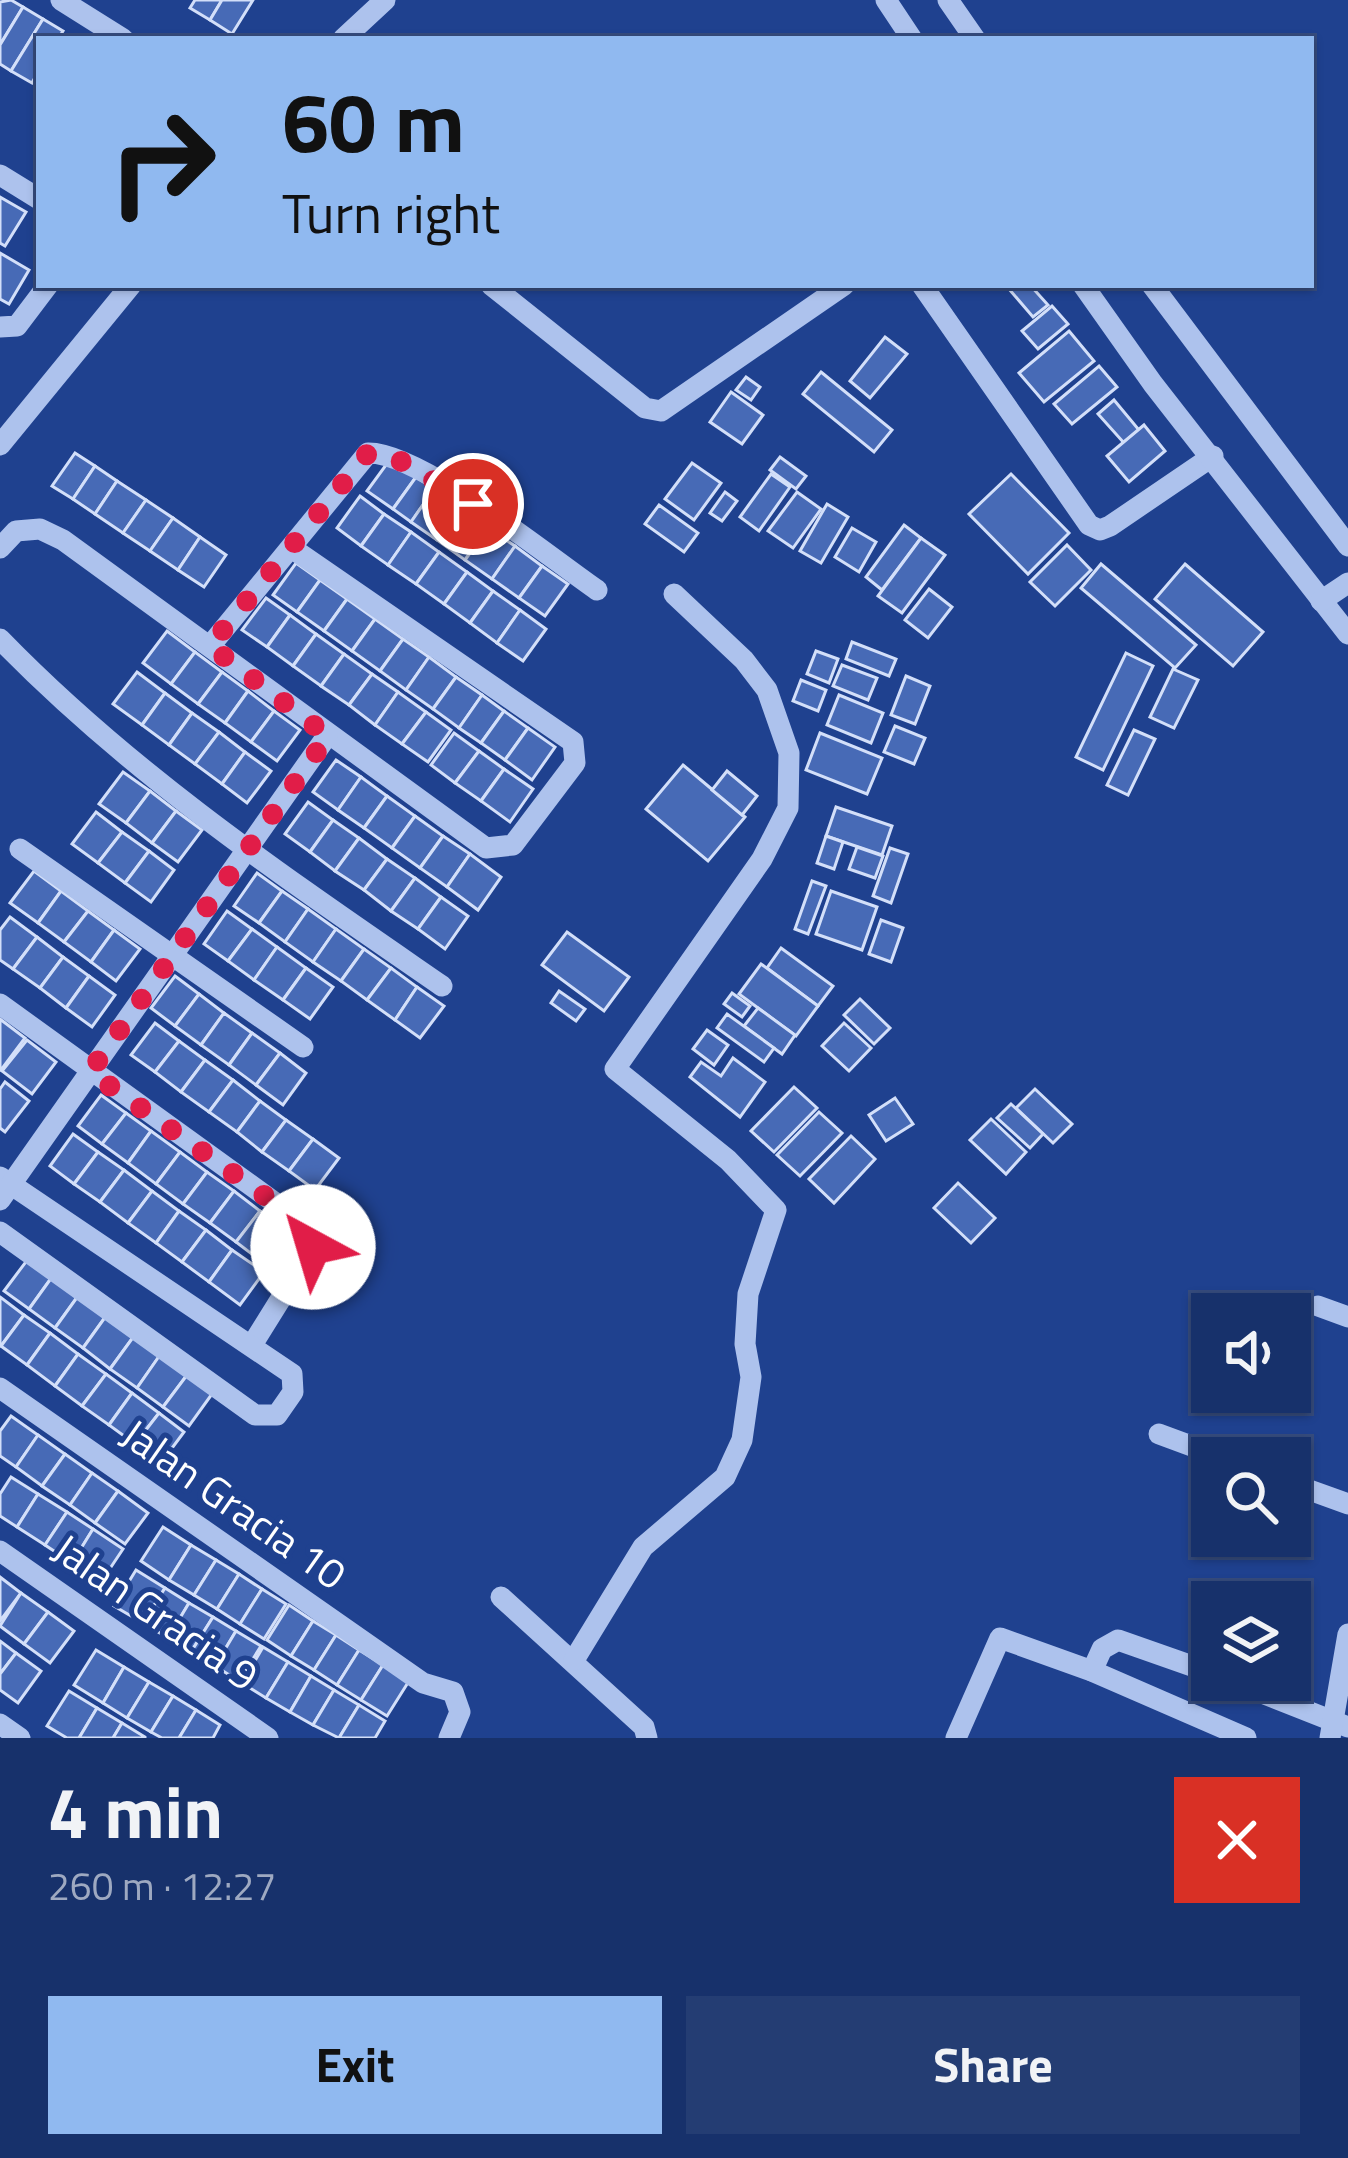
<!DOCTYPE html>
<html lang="en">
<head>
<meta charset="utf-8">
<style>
  :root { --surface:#17316b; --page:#243d73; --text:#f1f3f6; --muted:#9ea9c1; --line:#364c7e; --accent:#90b9f0 }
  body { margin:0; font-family:"Titillium Web",sans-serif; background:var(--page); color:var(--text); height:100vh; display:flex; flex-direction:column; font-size:45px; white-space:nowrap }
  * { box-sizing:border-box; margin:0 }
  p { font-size:39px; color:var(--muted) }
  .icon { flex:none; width:66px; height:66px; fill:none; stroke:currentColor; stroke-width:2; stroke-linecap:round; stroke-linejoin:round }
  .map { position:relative; height:1738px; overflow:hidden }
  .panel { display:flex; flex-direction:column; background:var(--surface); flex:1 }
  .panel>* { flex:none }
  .top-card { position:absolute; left:36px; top:36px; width:1278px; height:252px; border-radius:0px; box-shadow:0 3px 9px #0004,0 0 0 3px var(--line); background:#90b9f0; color:#111; overflow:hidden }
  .fabs { position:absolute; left:1191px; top:1293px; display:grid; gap:24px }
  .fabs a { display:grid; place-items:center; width:120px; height:120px; border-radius:0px; background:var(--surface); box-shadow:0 3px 9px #0004,0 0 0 3px var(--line); font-size:60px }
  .pin { position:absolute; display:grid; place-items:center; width:102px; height:102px; color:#fff; margin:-51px; border:6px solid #fff; border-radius:50%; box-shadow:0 3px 12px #0007 }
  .me { position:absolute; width:132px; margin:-66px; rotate:321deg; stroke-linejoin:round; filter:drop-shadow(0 0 9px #0008) }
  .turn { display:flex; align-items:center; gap:42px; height:252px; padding:0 48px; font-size:54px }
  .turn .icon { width:156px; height:156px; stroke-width:2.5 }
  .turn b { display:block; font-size:84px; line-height:102px }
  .round { display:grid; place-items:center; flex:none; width:126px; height:126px; border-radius:0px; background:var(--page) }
  .overview { display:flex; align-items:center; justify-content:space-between; height:204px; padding:0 48px }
  h1 { font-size:72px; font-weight:700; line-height:90px }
  .cta { display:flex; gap:24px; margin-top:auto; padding:24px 48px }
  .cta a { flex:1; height:138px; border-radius:0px; background:var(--accent); color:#111; font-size:48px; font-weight:700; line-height:138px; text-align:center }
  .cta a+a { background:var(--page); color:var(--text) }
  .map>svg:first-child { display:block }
  .building { fill:#476ab6; stroke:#d3dff9; stroke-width:3 }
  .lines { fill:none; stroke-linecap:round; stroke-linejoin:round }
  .minor { stroke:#adc2ed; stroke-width:21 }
  .route { stroke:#e11d48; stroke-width:21; stroke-dasharray:0 37.8 }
  .labels { text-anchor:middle; stroke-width:10; stroke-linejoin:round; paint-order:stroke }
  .street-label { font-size:42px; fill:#fff; stroke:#1f418f }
</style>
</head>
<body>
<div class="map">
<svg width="1348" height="1738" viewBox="0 0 1348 1738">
  <rect width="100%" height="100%" fill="#1f418f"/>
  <g class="building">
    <path d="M11 0 23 7 0 45V2Z"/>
    <path d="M195 0H222L210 20 190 8Z"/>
    <path d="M222 0H253L232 34 210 20Z"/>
    <path d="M23 7 43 19 11 71 0 64V45Z"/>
    <path d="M43 19 63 31 58 39H39V70L32 83 11 71Z"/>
    <path d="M0 197 26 212 5 246 0 243Z"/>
    <path d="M0 253 29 270 9 304 0 299Z"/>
    <path d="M1015 285H1030L1048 305 1033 317 1009 289Z"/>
    <path d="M1052 306 1068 324 1038 349 1022 331Z"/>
    <path d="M1069 331 1094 361 1044 402 1019 373Z"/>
    <path d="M885 337 907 354 870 398 850 381Z"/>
    <path d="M1099 366 1117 387 1072 424 1054 404Z"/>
    <path d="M821 372 892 430 874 452 803 394Z"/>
    <path d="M746 377 760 387 751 400 736 390Z"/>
    <path d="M731 392 763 415 742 444 710 422Z"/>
    <path d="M1114 400 1139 430 1124 443 1098 414Z"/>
    <path d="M1144 425 1165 451 1129 482 1107 456Z"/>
    <path d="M75 453 95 466 73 499 52 486Z"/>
    <path d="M780 457 806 476 796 489 770 470Z"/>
    <path d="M391 458 416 477 393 509 367 491Z"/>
    <path d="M692 463 721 483 694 520 665 499Z"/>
    <path d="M95 466 117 481 95 514 73 499Z"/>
    <path d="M771 474 790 487 759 531 740 517Z"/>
    <path d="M1011 474 1069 533 1028 574 969 514Z"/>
    <path d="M416 477 434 489 411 522 393 509Z"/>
    <path d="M117 481 146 500 123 533 95 514Z"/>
    <path d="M434 489 461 508 437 540 411 522Z"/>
    <path d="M725 492 737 501 722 521 710 513Z"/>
    <path d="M797 492 821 509 793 548 768 531Z"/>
    <path d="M360 496 384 514 361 546 337 528Z"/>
    <path d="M146 500 173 518 150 551 123 533Z"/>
    <path d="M827 504 848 517 821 563 800 551Z"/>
    <path d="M659 505 698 533 684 552 645 524Z"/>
    <path d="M461 508 488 528 465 560 437 540Z"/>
    <path d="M384 514 411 532 388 565 361 546Z"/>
    <path d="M173 518 200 537 178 570 150 551Z"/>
    <path d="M904 525 921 538 882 590 866 577Z"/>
    <path d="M488 528 515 546 492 579 465 560Z"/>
    <path d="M852 528 876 542 859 572 835 557Z"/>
    <path d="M411 532 439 552 416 584 388 565Z"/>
    <path d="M200 537 226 555 204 587 178 570Z"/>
    <path d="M921 538 945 555 902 613 878 596Z"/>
    <path d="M1067 545 1091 570 1055 606 1030 582Z"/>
    <path d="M515 546 542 566 519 598 492 579Z"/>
    <path d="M439 552 467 572 444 604 416 584Z"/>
    <path d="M296 563 320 580 297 612 273 595Z"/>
    <path d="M1101 564 1196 645 1175 668 1081 588Z"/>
    <path d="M1185 564 1263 632 1233 666 1155 599Z"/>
    <path d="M542 566 568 584 545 616 519 598Z"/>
    <path d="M467 572 493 591 470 623 444 604Z"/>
    <path d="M320 580 347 599 324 631 297 612Z"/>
    <path d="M929 589 952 607 928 638 905 620Z"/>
    <path d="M493 591 520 610 497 643 470 623Z"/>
    <path d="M266 598 290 615 267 647 242 630Z"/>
    <path d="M347 599 375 619 352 651 324 631Z"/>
    <path d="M520 610 546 629 523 661 497 643Z"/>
    <path d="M290 615 316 634 293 666 267 647Z"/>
    <path d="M375 619 403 639 380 671 352 651Z"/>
    <path d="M167 631 195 652 171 684 143 663Z"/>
    <path d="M316 634 344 654 321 686 293 666Z"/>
    <path d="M403 639 429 657 406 690 380 671Z"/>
    <path d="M852 642 896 659 889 676 846 659Z"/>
    <path d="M816 651 838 659 829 683 807 674Z"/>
    <path d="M195 652 222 672 198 704 171 684Z"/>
    <path d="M1126 653 1153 666 1103 770 1076 757Z"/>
    <path d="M344 654 372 674 349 705 321 686Z"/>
    <path d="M429 657 456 677 433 709 406 690Z"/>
    <path d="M842 665 877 678 868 700 833 686Z"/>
    <path d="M1173 669 1198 680 1174 728 1150 717Z"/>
    <path d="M137 672 165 693 142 725 113 704Z"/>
    <path d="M222 672 248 691 225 723 198 704Z"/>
    <path d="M372 674 398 692 375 725 349 705Z"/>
    <path d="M906 676 930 686 915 724 891 715Z"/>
    <path d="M456 677 482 695 459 728 433 709Z"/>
    <path d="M801 680 826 690 818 711 793 701Z"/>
    <path d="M248 691 274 711 251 742 225 723Z"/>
    <path d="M398 692 426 712 402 744 375 725Z"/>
    <path d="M165 693 192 713 169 745 142 725Z"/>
    <path d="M482 695 504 711 481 743 459 728Z"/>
    <path d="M839 695 883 713 871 743 827 725Z"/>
    <path d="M274 711 300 730 277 761 251 742Z"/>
    <path d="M504 711 528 728 505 760 481 743Z"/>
    <path d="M426 712 451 730 428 762 402 744Z"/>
    <path d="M192 713 219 732 195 764 169 745Z"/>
    <path d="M895 726 925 738 914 764 884 752Z"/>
    <path d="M528 728 555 747 532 780 505 760Z"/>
    <path d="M1134 730 1155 739 1128 795 1107 785Z"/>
    <path d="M219 732 245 752 222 784 195 764Z"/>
    <path d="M454 733 479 751 455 783 431 765Z"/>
    <path d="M820 733 882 758 867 794 806 770Z"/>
    <path d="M479 751 504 769 481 801 455 783Z"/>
    <path d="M245 752 271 771 247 803 222 784Z"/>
    <path d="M336 760 361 777 338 810 313 792Z"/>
    <path d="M683 765 745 817 708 861 646 809Z"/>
    <path d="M504 769 533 789 510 822 481 801Z"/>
    <path d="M727 771 757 796 742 815 712 790Z"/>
    <path d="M123 772 150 791 126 823 99 804Z"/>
    <path d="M361 777 387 796 364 828 338 810Z"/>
    <path d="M150 791 176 811 152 843 126 823Z"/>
    <path d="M387 796 415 816 392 848 364 828Z"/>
    <path d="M308 802 333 820 310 852 285 834Z"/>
    <path d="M836 807 892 826 882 855 826 836Z"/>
    <path d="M176 811 202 830 178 862 152 843Z"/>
    <path d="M96 812 122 832 98 863 72 844Z"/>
    <path d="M415 816 443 836 420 868 392 848Z"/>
    <path d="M333 820 359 838 335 871 310 852Z"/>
    <path d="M122 832 149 851 125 883 98 863Z"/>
    <path d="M443 836 470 854 447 887 420 868Z"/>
    <path d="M826 836 843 842 834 869 817 863Z"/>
    <path d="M359 838 387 859 364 890 335 871Z"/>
    <path d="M857 847 883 856 875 878 849 869Z"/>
    <path d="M890 848 908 854 891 903 873 896Z"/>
    <path d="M149 851 174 870 151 902 125 883Z"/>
    <path d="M470 854 501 877 478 910 447 887Z"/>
    <path d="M387 859 415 878 391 911 364 890Z"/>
    <path d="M34 871 61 891 38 923 10 903Z"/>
    <path d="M257 873 282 891 259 923 234 906Z"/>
    <path d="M415 878 441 897 418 929 391 911Z"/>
    <path d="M812 881 826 886 808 934 795 929Z"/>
    <path d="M61 891 88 911 64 942 38 923Z"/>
    <path d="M282 891 308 909 285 942 259 923Z"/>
    <path d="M831 891 877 907 862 950 816 934Z"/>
    <path d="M441 897 468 916 445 949 418 929Z"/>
    <path d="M308 909 336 929 313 962 285 942Z"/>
    <path d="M88 911 114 930 91 962 64 942Z"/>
    <path d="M227 911 252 929 228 961 204 944Z"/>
    <path d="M10 917 37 937 13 969 0 960V930Z"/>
    <path d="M881 920 903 928 891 962 869 954Z"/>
    <path d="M252 929 277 947 254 980 228 961Z"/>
    <path d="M336 929 364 949 341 981 313 962Z"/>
    <path d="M114 930 140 949 116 981 91 962Z"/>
    <path d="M567 932 629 977 604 1011 542 965Z"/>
    <path d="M37 937 63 957 40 988 13 969Z"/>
    <path d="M277 947 306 968 283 1000 254 980Z"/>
    <path d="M781 948 833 986 818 1006 767 968Z"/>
    <path d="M364 949 391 968 367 1000 341 981Z"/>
    <path d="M63 957 89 976 66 1008 40 988Z"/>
    <path d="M761 964 818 1006 796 1036 739 994Z"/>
    <path d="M306 968 333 987 310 1019 283 1000Z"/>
    <path d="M391 968 417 987 395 1020 367 1000Z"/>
    <path d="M89 976 115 995 92 1027 66 1008Z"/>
    <path d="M175 976 199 994 175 1026 151 1008Z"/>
    <path d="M417 987 444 1006 420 1038 395 1020Z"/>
    <path d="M559 991 585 1009 576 1021 551 1003Z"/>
    <path d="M732 993 750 1006 742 1017 724 1004Z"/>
    <path d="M199 994 224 1013 201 1045 175 1026Z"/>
    <path d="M860 999 890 1028 874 1044 844 1015Z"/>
    <path d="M758 1008 795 1035 782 1054 744 1026Z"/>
    <path d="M224 1013 252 1033 229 1065 201 1045Z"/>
    <path d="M727 1014 774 1048 764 1062 717 1028Z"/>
    <path d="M0 1019 25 1038 1 1070 0 1069Z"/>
    <path d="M155 1023 179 1041 155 1072 131 1055Z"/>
    <path d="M844 1023 871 1048 849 1071 822 1046Z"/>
    <path d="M707 1030 728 1045 714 1065 693 1049Z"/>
    <path d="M252 1033 280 1053 256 1085 229 1065Z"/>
    <path d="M27 1040 56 1062 32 1094 2 1071Z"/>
    <path d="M179 1041 205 1060 181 1092 155 1072Z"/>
    <path d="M280 1053 306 1073 283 1105 256 1085Z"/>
    <path d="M733 1058 765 1082 740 1117 690 1077 701 1062 721 1076Z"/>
    <path d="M205 1060 233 1080 209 1112 181 1092Z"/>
    <path d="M233 1080 260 1101 237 1132 209 1112Z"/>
    <path d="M5 1082 29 1101 5 1132 0 1128V1089Z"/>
    <path d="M794 1087 817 1108 774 1152 751 1131Z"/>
    <path d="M1035 1089 1072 1124 1053 1143 1016 1108Z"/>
    <path d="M101 1095 126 1113 102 1144 78 1126Z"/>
    <path d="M895 1098 913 1124 886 1141 869 1115Z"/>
    <path d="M260 1101 286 1120 262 1152 237 1132Z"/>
    <path d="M1011 1104 1043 1134 1030 1148 997 1118Z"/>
    <path d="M819 1112 842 1133 800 1176 777 1155Z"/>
    <path d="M126 1113 151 1131 128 1163 102 1144Z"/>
    <path d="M991 1119 1026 1152 1006 1174 970 1140Z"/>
    <path d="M286 1120 313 1139 289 1171 262 1152Z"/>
    <path d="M151 1131 180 1152 156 1184 128 1163Z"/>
    <path d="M73 1134 98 1152 74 1184 50 1166Z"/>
    <path d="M851 1136 875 1159 834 1203 809 1179Z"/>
    <path d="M313 1139 339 1158 315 1190 289 1171Z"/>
    <path d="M98 1152 124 1170 100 1202 74 1184Z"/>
    <path d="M180 1152 207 1172 183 1204 156 1184Z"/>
    <path d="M124 1170 152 1191 128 1223 100 1202Z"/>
    <path d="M207 1172 234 1191 210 1223 183 1204Z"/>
    <path d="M958 1183 995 1218 971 1243 934 1208Z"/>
    <path d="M152 1191 179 1211 156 1243 128 1223Z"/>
    <path d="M234 1191 260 1211 236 1242 210 1223Z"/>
    <path d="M179 1211 206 1230 182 1262 156 1243Z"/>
    <path d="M260 1211 293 1235 269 1267 236 1242Z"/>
    <path d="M206 1230 232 1250 209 1282 182 1262Z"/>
    <path d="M232 1250 264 1272 240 1305 209 1282Z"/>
    <path d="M28 1259 52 1277 29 1309 4 1291Z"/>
    <path d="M52 1277 78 1296 55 1328 29 1309Z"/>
    <path d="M78 1296 106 1316 83 1348 55 1328Z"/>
    <path d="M0 1297 24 1315 1 1346H0Z"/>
    <path d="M24 1315 50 1333 27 1365 1 1346Z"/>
    <path d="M106 1316 134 1336 110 1369 83 1348Z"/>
    <path d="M50 1333 78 1354 55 1386 27 1365Z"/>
    <path d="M134 1336 160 1355 137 1388 110 1369Z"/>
    <path d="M78 1354 106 1374 82 1406 55 1386Z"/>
    <path d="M160 1355 187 1375 163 1407 137 1388Z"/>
    <path d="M106 1374 132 1393 109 1425 82 1406Z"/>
    <path d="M187 1375 212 1394 189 1426 163 1407Z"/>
    <path d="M132 1393 159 1413 135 1444 109 1425Z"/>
    <path d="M159 1413 184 1432 161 1463 135 1444Z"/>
    <path d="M11 1416 38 1435 16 1467 0 1456V1431Z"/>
    <path d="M38 1435 65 1454 42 1486 16 1467Z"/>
    <path d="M65 1454 92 1473 70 1505 42 1486Z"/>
    <path d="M92 1473 118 1491 95 1523 70 1505Z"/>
    <path d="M11 1477 38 1494 17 1527 0 1516V1494Z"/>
    <path d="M118 1491 148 1513 125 1544 95 1523Z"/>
    <path d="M38 1494 67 1512 45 1545 17 1527Z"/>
    <path d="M67 1512 93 1529 72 1563 45 1545Z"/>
    <path d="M163 1527 191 1545 169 1580 141 1561Z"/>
    <path d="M93 1529 123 1549 101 1582 72 1563Z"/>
    <path d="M191 1545 216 1560 194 1595 169 1580Z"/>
    <path d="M216 1560 239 1574 217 1609 194 1595Z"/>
    <path d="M136 1570 165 1588 143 1623 114 1606Z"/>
    <path d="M239 1574 262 1589 240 1624 217 1609Z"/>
    <path d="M0 1577 21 1593 0 1621Z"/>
    <path d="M165 1588 189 1603 168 1638 143 1623Z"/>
    <path d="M262 1589 286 1604 264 1639 240 1624Z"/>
    <path d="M21 1593 48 1612 24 1644 0 1626Z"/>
    <path d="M189 1603 213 1617 191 1652 168 1638Z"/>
    <path d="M289 1605 313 1621 291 1656 267 1640Z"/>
    <path d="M48 1612 74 1631 50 1663 24 1644Z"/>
    <path d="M213 1617 236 1631 215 1666 191 1652Z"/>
    <path d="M313 1621 336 1635 314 1670 291 1656Z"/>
    <path d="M236 1631 261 1646 239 1681 215 1666Z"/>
    <path d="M336 1635 359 1650 337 1685 314 1670Z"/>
    <path d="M0 1641 16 1653 0 1674Z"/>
    <path d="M263 1647 288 1662 266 1698 242 1683Z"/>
    <path d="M96 1650 124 1667 103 1703 74 1685Z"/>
    <path d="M359 1650 383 1665 361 1700 337 1685Z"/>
    <path d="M16 1653 41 1671 18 1703 0 1690V1674Z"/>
    <path d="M288 1662 311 1676 290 1712 266 1698Z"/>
    <path d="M383 1665 409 1681 387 1716 361 1700Z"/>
    <path d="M124 1667 149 1682 127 1718 103 1703Z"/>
    <path d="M311 1676 334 1690 313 1725 290 1712Z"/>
    <path d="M149 1682 173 1696 151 1732 127 1718Z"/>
    <path d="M334 1690 359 1705 339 1738 313 1725Z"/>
    <path d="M69 1691 97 1708 79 1738H67L47 1726Z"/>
    <path d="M173 1696 196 1710 179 1738H162L151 1732Z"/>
    <path d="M359 1705 385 1721 375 1738H339Z"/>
    <path d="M97 1708 122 1723 113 1738H79Z"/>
    <path d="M196 1710 220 1725 213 1738H179Z"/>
    <path d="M122 1723 145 1737V1738H113Z"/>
  </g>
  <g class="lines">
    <g class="minor">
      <path d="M61 0 123 39"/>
      <path d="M886 0 912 39"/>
      <path d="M948 0 975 39"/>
      <path d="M343 39 385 0"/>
      <path d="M0 175 39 199"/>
      <path d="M491 285 645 408 661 411 844 285"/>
      <path d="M922 285 1089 525 1100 530 1110 526 1213 456"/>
      <path d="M1083 285 1153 384 1348 634"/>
      <path d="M1152 285 1348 546"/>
      <path d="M0 327 17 326 48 285"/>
      <path d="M0 445 131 285"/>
      <path d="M0 548 16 531 40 529 63 540 486 848 513 845 575 763 573 742 293 549"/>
      <path d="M1321 601 1348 583"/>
      <path d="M0 639C132 775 287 879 442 986"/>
      <path d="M210 646 368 453C420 452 549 557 597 590"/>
      <path d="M20 849 303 1047"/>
      <path d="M0 1004 310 1228 313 1247 252 1345"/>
      <path d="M0 1177 292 1374 293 1392 277 1415H255L0 1232"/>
      <path d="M0 1200 327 736"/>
      <path d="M1318 1306 1348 1317"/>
      <path d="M0 1388 423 1683 453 1692 460 1712 449 1738"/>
      <path d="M1159 1434 1224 1458"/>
      <path d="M1290 1483 1348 1504"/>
      <path d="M0 1551 268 1738"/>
      <path d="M501 1597 644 1727 647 1738"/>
      <path d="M574 1660 643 1547 725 1477 742 1440 751 1377 745 1344 748 1294 776 1210 728 1160 615 1069 762 859 788 808 789 753 767 690 744 660 674 594"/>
      <path d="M1092 1671 1102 1649 1118 1640 1212 1673"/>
      <path d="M1229 1680 1348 1727"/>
      <path d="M0 1724 20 1738"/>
      <path d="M956 1738 1000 1638 1092 1671 1246 1738"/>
      <path d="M1330 1738 1348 1634"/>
    </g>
  </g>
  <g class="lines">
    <path class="route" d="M313 1247 310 1228 90 1072 328 736 210 646 368 453H387L473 504"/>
  </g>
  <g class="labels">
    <g class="street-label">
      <text transform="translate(234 1504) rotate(35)" y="15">Jalan Gracia 10</text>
      <text transform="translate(156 1612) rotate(35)" y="15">Jalan Gracia 9</text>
    </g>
  </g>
</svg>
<div class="fabs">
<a><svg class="icon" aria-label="sound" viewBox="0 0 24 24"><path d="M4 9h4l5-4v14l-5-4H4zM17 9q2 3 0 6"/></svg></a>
<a><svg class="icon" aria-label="search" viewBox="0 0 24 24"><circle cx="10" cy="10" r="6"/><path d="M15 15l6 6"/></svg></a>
<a><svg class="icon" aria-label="layers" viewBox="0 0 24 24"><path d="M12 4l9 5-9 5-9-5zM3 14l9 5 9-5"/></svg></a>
</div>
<div class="pin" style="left:473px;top:504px;background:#d93025"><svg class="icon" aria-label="arrive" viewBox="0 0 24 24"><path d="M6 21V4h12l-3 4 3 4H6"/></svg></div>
<svg class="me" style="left:313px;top:1247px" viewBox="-20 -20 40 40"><circle r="19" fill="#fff"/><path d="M0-13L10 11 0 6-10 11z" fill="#e11d48"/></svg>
<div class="top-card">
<div class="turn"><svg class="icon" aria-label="right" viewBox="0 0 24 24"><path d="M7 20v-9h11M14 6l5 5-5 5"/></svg><div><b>60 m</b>Turn right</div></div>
</div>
</div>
<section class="panel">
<div class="overview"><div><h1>4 min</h1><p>260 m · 12:27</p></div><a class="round" style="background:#d93025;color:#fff"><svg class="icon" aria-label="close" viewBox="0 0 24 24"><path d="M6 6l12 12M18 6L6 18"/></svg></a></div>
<div class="cta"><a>Exit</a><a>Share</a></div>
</section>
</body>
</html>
